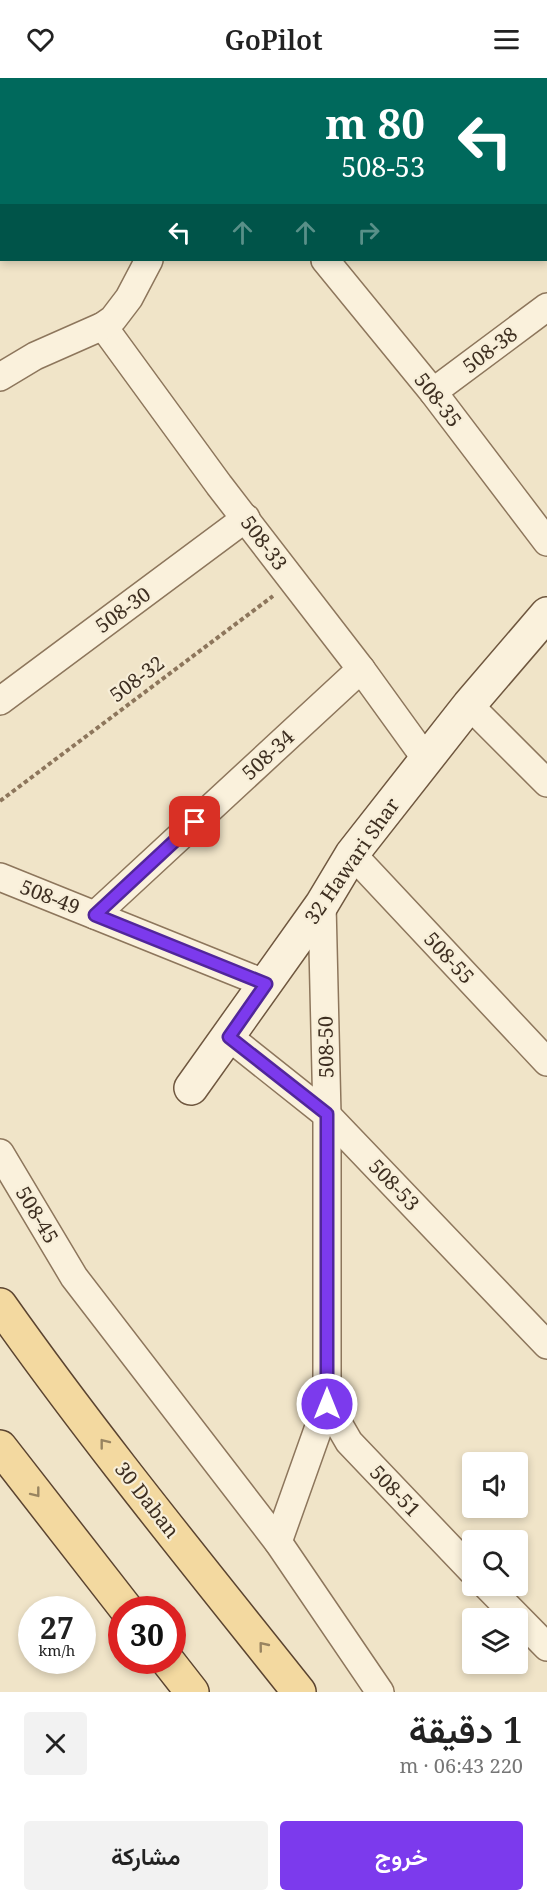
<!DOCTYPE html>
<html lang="ar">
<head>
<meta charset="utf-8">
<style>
  :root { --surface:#fff; --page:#f2f2f2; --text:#222; --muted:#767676; --accent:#7c3aed }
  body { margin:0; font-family:"Noto Serif",Vazirmatn,serif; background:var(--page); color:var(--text); direction:rtl; height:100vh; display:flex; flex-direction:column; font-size:22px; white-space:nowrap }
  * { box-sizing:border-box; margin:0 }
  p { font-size:20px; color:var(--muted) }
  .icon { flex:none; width:33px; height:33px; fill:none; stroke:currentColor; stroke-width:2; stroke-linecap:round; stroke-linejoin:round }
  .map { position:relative; height:1614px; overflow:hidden; direction:ltr }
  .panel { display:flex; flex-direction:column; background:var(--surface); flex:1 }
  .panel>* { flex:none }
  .hud { position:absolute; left:0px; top:0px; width:548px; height:183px; box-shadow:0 3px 9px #0003; direction:rtl; background:#00695c; color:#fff; overflow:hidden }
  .fabs { position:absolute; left:462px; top:1374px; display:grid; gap:12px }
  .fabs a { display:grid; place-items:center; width:66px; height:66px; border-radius:6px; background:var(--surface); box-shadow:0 3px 9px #0003; font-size:30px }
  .speed { position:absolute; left:18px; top:1518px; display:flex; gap:12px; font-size:30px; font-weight:700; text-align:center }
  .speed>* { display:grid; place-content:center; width:78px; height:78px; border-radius:50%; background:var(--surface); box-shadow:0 3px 9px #0003; line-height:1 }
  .speed small { font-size:15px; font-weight:400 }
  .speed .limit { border:9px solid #d22; background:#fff; color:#111 }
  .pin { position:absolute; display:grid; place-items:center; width:51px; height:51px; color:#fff; margin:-26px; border-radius:12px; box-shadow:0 3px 9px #0006 }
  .me { position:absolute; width:66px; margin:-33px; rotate:0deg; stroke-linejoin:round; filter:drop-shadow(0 0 4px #0008) }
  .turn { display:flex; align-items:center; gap:21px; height:126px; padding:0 24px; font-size:27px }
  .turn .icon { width:78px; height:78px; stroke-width:2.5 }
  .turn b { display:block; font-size:42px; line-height:51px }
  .lanes { display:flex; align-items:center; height:57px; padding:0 24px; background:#0003; justify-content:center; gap:30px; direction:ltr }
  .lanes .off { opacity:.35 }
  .round { display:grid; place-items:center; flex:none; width:63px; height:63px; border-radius:6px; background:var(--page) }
  .summary { display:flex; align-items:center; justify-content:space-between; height:102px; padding:0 24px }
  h1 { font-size:36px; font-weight:600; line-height:45px }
  .cta { display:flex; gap:12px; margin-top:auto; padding:12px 24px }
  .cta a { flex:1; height:69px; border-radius:6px; background:var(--accent); color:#fff; font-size:24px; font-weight:600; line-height:69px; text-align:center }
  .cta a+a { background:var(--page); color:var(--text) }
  header { display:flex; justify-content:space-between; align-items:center; height:78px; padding:0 24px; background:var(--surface); font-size:27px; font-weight:600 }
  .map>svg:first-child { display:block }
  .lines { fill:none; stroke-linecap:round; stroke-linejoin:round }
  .street-casing { stroke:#8d765c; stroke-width:30 }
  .secondary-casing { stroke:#6f573f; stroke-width:36 }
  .primary-casing { stroke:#5b4430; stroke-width:36 }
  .path { stroke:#8d765c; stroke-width:4; stroke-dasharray:4.5 3; stroke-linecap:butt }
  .street { stroke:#faf1dc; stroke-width:27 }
  .secondary { stroke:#faf1dc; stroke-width:33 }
  .primary { stroke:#f3d9a0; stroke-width:33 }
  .oneway { stroke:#988460 }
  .route-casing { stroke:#51269a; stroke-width:15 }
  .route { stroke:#7c3aed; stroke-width:10 }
  .labels { text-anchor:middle; stroke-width:4.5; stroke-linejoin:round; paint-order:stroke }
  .street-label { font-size:20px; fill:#3d2e20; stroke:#f7eed8 }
</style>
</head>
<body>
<header><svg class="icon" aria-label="menu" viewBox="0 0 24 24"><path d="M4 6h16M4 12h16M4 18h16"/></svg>GoPilot<svg class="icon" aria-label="heart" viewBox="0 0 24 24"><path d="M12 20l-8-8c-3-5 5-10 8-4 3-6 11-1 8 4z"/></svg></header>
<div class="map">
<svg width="547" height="1614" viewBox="0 0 547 1614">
  <rect width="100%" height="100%" fill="#f0e4c8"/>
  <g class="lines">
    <defs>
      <g id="street">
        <path d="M25 2 26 0"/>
        <path d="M275 2 276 0"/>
        <path d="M518 2 519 0"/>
        <path d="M546 27 547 26"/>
        <path d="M0 42 2 40"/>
        <path d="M546 121 547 123"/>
        <path d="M0 143H2"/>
        <path d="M325 182 433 314 547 464"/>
        <path d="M103 248 219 407 361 591 426 681"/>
        <path d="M0 299 35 278 103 248 113 241 129 220 149 182"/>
        <path d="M433 314 547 229"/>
        <path d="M0 623 246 440"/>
        <path d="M469 627 547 705"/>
        <path d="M352 776 547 984"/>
        <path d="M0 799 266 906"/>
        <path d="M95 837 361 591"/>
        <path d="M229 959 327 1037 547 1267"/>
        <path d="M0 1075 74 1199 278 1464 380 1614"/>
        <path d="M327 1326 349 1364 472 1493"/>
        <path d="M278 1464 327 1326V1037L322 826"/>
        <path d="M487 1508 547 1569"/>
      </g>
      <path id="secondary" d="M191 1010 322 826 352 776 469 627 547 536"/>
      <g id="primary">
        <path d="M0 1227C94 1360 198 1487 299 1614"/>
        <path d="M0 1369 127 1532"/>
        <path d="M167 1582 192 1614"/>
      </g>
    </defs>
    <use href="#street" class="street-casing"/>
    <use href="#secondary" class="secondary-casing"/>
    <use href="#primary" class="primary-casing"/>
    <path class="path" d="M0 723 273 518"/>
    <use href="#street" class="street"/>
    <use href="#secondary" class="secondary"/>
    <use href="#primary" class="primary"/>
  </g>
  <defs><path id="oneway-chevron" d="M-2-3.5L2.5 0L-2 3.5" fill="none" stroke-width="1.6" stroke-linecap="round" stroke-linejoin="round" transform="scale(1.5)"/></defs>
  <g class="oneway">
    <use href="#oneway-chevron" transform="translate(104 1365) rotate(-128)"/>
    <use href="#oneway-chevron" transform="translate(36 1415) rotate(52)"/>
    <use href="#oneway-chevron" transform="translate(263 1568) rotate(-129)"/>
  </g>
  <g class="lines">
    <defs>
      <path id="route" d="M195 744 95 837 266 906 229 959 327 1036V1326"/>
    </defs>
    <use href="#route" class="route-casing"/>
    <use href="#route" class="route"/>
  </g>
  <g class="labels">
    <g class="street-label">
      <text transform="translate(490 272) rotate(-37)" y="7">508-38</text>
      <text transform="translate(438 322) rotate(52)" y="7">508-35</text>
      <text transform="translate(264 465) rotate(53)" y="7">508-33</text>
      <text transform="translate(123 532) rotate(-36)" y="7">508-30</text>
      <text transform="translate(137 601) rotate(-37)" y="7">508-32</text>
      <text transform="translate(268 677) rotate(-43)" y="7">508-34</text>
      <text transform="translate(352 783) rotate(-55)" y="7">32 Hawari Shar</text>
      <text transform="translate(50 819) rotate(21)" y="7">508-49</text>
      <text transform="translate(449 880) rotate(47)" y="7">508-55</text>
      <text transform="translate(326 969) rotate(-91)" y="7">508-50</text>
      <text transform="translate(394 1107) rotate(46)" y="7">508-53</text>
      <text transform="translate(37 1137) rotate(59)" y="7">508-45</text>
      <text transform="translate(395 1413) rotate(46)" y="7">508-51</text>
      <text transform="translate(147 1422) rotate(52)" y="7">30 Daban</text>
    </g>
  </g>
</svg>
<div class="fabs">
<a><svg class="icon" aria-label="sound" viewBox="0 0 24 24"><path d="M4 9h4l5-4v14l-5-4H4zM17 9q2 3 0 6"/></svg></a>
<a><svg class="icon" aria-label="search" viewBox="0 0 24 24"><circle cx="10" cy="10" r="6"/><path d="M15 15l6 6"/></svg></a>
<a><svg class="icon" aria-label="layers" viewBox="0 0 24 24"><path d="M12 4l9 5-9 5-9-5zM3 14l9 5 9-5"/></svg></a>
</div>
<div class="speed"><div>27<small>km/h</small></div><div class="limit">30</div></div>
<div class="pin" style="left:195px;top:744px;background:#d93025"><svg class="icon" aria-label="arrive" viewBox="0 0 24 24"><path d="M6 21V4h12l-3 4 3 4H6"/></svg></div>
<svg class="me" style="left:327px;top:1326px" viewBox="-20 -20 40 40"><circle r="17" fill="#7c3aed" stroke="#fff" stroke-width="3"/><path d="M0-11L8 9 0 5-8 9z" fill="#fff"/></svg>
<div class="hud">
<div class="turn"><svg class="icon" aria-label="left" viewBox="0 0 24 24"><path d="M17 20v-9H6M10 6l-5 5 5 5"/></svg><div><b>80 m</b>508-53</div></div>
<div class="lanes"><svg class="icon" aria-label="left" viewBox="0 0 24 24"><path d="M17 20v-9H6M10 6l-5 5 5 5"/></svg><svg class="icon off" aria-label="ahead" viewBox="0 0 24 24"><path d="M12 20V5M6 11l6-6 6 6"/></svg><svg class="icon off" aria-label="ahead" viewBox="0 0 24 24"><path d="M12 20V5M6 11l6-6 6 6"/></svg><svg class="icon off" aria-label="right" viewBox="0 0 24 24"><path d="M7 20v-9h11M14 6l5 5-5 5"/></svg></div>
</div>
</div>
<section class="panel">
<div class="summary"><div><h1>1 دقيقة</h1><p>220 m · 06:43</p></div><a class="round"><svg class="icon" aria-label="close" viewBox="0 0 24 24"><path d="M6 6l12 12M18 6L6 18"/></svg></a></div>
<div class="cta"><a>خروج</a><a>مشاركة</a></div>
</section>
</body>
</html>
